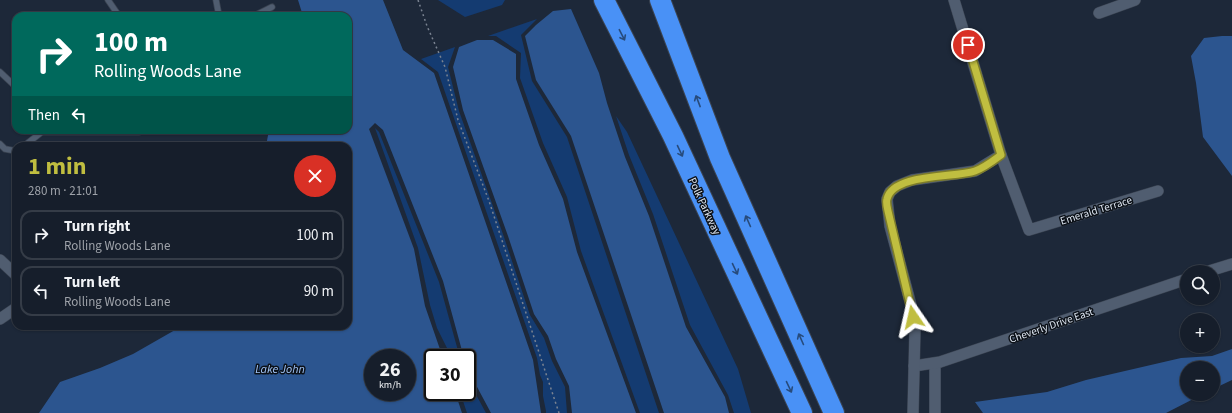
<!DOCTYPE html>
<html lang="en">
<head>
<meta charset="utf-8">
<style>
  :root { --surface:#161e2b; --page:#1f2733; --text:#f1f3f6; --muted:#9ea2a9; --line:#353c47; --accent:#c0be40 }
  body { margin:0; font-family:"Source Sans 3",sans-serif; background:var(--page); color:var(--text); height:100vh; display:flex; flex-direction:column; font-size:15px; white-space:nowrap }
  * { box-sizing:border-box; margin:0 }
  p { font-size:13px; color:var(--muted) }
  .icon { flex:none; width:22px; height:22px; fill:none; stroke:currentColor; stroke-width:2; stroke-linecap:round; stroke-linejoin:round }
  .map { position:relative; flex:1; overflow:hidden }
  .drawer { position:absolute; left:12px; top:142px; width:340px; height:188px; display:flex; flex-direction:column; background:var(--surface); border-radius:12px; box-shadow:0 1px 3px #0004,0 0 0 1px var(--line) }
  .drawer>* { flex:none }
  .banner { position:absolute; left:12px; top:12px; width:340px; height:122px; border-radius:12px; box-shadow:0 1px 3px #0004,0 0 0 1px var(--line); background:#00695c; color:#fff; overflow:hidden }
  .fabs { position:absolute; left:1180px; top:265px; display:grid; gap:8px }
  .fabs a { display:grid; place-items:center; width:40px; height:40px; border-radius:50%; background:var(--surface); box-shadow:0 1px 3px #0004,0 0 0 1px var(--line); font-size:20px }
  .speed { position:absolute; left:364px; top:349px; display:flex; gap:8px; font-size:20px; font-weight:700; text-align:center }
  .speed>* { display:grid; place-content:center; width:52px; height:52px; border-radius:50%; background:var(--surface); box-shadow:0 1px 3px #0004,0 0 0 1px var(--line); line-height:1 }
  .speed small { font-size:10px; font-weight:400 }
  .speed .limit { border:2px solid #111; border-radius:6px; background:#fff; color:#111 }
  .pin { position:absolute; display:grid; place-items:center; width:34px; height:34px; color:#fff; margin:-17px; border:2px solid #fff; border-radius:50%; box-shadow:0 1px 4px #0007 }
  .me { position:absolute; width:44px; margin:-22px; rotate:349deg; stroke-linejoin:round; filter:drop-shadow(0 0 3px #0008) }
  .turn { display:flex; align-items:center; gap:14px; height:84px; padding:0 16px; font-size:18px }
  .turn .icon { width:52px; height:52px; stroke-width:2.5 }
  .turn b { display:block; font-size:28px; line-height:34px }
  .then { display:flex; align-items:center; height:38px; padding:0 16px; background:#0003; gap:8px; font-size:15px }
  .round { display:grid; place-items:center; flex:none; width:42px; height:42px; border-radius:21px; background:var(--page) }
  .overview { display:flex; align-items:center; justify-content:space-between; height:68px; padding:0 16px }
  h1 { font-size:24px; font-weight:700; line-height:30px; color:var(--accent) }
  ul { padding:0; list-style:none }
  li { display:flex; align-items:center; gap:12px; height:50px; margin:0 8px 6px; padding:0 8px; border:2px solid var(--line); border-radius:12px }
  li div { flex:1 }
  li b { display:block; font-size:15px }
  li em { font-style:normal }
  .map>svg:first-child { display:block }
  .green { fill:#143b71 }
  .water { fill:#2c558f; fill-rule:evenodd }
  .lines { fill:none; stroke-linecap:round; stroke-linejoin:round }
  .lane-casing { stroke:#3b4452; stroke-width:7 }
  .street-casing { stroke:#3b4452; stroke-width:12 }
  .highway-casing { stroke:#3b4452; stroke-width:22 }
  .path { stroke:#7a8391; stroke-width:1.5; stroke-dasharray:2 3; stroke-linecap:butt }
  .lane { stroke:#505d70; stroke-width:5.5 }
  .street { stroke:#505d70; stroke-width:11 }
  .highway { stroke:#4991f6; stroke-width:20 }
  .oneway { stroke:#274b7c }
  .route-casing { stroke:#7d7c2a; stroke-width:10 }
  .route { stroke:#c0be40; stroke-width:7 }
  .labels { text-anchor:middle; stroke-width:3; stroke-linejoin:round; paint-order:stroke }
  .street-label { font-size:11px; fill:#dfe7f2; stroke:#0c1118 }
  .water-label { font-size:12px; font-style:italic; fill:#a1c4f7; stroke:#0c1118 }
</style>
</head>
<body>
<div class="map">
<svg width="1232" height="413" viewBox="0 0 1232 413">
  <rect width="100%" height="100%" fill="#1d2839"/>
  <g class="green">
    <path d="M438 0H505L502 5 465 17Z"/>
    <path d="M537 19 521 35 532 81 567 137 659 413H640L581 251 567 197 543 143 520 78 521 53 496 36H488Z"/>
    <path d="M455 47 448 67 459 111 504 237 530 315 544 338 552 361 565 387 567 413H546V411L543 396V382L540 375 537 358 438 72 421 59Z"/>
    <path d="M616 116 627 132 738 369 751 413H734L728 395 690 325 653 214 629 155Z"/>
    <path d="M375 128 379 132 439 282 460 358H449L447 348 437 328 430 305 418 248Z"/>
    <path d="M467 378 486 413H467L460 392H467Z"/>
  </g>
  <g class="water">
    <path d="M298 0H383L403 50 434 73 533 360 541 413H491L468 370 467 358H464L443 281 383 130 375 123 369 129 414 249 425 306 443 358H433V392H455L462 413H39L60 382 100 368 133 354 182 326H348V146H266L269 130H348V16H303ZM373 358H407V392H373Z"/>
    <path d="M571 9 599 73 607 103 625 157 649 216 686 327 725 397 729 413H664L571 136 536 80 525 36 536 25 553 11Z"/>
    <path d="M1222 36H1232V176L1203 137 1196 83 1191 56 1204 38Z"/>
    <path d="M477 40H493L516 54V79L539 145 563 199 577 252 636 413H572L569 386 556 359 548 336 534 314 508 236 463 110 453 67 459 47Z"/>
    <path d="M1232 349V380L1213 389V368H1187V394H1203L1166 413H983L975 402 1047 392 1086 380 1181 358 1212 356Z"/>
  </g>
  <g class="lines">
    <defs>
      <g id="lane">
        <path d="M108 0 119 16"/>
        <path d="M216 0 219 16"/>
        <path d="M254 16 272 7"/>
        <path d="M0 72 16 87"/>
        <path d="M41 132H139L137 130"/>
        <path d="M0 144 5 149 16 151"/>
        <path d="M24 146 43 131"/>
      </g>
      <g id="street">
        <path d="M954 0 1001 155 1029 230 1158 191"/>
        <path d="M1099 13 1135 0"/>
        <path d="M0 260 16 275"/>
        <path d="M1206 272 1232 264"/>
        <path d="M0 319 16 308"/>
        <path d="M935 364V413"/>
        <path d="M914 366 940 362 1187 279"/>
        <path d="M913 413 915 329 911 305 890 226 887 199 890 192 897 186 912 180 975 171 1001 155"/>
      </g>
      <g id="highway">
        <path d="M604 0 673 136 802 413"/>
        <path d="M660 0 720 158 834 413"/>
      </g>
    </defs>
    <use href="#lane" class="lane-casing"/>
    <use href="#street" class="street-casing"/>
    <use href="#highway" class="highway-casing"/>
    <path class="path" d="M418 0 427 26 445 67 458 120 489 201 559 413"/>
    <use href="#lane" class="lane"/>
    <use href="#street" class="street"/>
    <use href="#highway" class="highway"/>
  </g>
  <defs><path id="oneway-shaft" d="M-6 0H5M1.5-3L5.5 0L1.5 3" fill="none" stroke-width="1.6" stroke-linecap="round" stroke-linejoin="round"/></defs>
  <g class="oneway">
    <use href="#oneway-shaft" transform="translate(622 35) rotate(63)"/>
    <use href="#oneway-shaft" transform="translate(698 101) rotate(-111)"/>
    <use href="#oneway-shaft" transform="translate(680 151) rotate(65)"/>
    <use href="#oneway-shaft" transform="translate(748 221) rotate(-114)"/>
    <use href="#oneway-shaft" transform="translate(735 269) rotate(65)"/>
    <use href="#oneway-shaft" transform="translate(801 339) rotate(-114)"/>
    <use href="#oneway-shaft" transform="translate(789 387) rotate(65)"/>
  </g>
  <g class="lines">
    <defs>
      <path id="route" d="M913 317 888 211C887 207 886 202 887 199 893 173 955 178 975 171 984 168 993 161 1001 155L968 45"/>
    </defs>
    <use href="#route" class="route-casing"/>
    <use href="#route" class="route"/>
  </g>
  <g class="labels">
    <g class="street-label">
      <text transform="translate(705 206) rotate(65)" y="4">Polk Parkway</text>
      <text transform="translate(1096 210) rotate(-17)" y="4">Emerald Terrace</text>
      <text transform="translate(1051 325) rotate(-19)" y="4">Cheverly Drive East</text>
    </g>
    <g class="water-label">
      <text x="280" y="373">Lake John</text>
    </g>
  </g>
</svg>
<div class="fabs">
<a><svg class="icon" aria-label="search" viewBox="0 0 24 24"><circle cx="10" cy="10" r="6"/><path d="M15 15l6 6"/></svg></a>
<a>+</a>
<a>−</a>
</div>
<div class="speed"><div>26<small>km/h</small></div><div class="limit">30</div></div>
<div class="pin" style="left:968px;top:45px;background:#d93025"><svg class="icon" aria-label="arrive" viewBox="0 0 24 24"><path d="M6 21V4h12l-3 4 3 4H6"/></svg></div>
<svg class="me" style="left:913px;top:317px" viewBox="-20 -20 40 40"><path d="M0-17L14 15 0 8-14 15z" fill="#c0be40" stroke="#fff" stroke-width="4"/></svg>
<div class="banner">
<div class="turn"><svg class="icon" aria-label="right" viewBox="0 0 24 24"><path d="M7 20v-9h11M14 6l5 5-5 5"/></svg><div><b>100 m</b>Rolling Woods Lane</div></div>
<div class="then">Then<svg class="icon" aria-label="left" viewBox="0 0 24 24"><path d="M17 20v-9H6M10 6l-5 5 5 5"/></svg></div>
</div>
<section class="drawer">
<div class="overview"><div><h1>1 min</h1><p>280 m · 21:01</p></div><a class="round" style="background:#d93025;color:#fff"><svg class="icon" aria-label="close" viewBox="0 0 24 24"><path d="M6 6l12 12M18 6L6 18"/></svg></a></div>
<ul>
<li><svg class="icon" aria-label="right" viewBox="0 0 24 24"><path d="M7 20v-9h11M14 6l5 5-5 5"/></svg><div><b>Turn right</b><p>Rolling Woods Lane</p></div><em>100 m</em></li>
<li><svg class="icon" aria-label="left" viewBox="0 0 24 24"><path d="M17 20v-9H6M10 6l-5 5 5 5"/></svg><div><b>Turn left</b><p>Rolling Woods Lane</p></div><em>90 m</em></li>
</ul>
</section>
</div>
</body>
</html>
